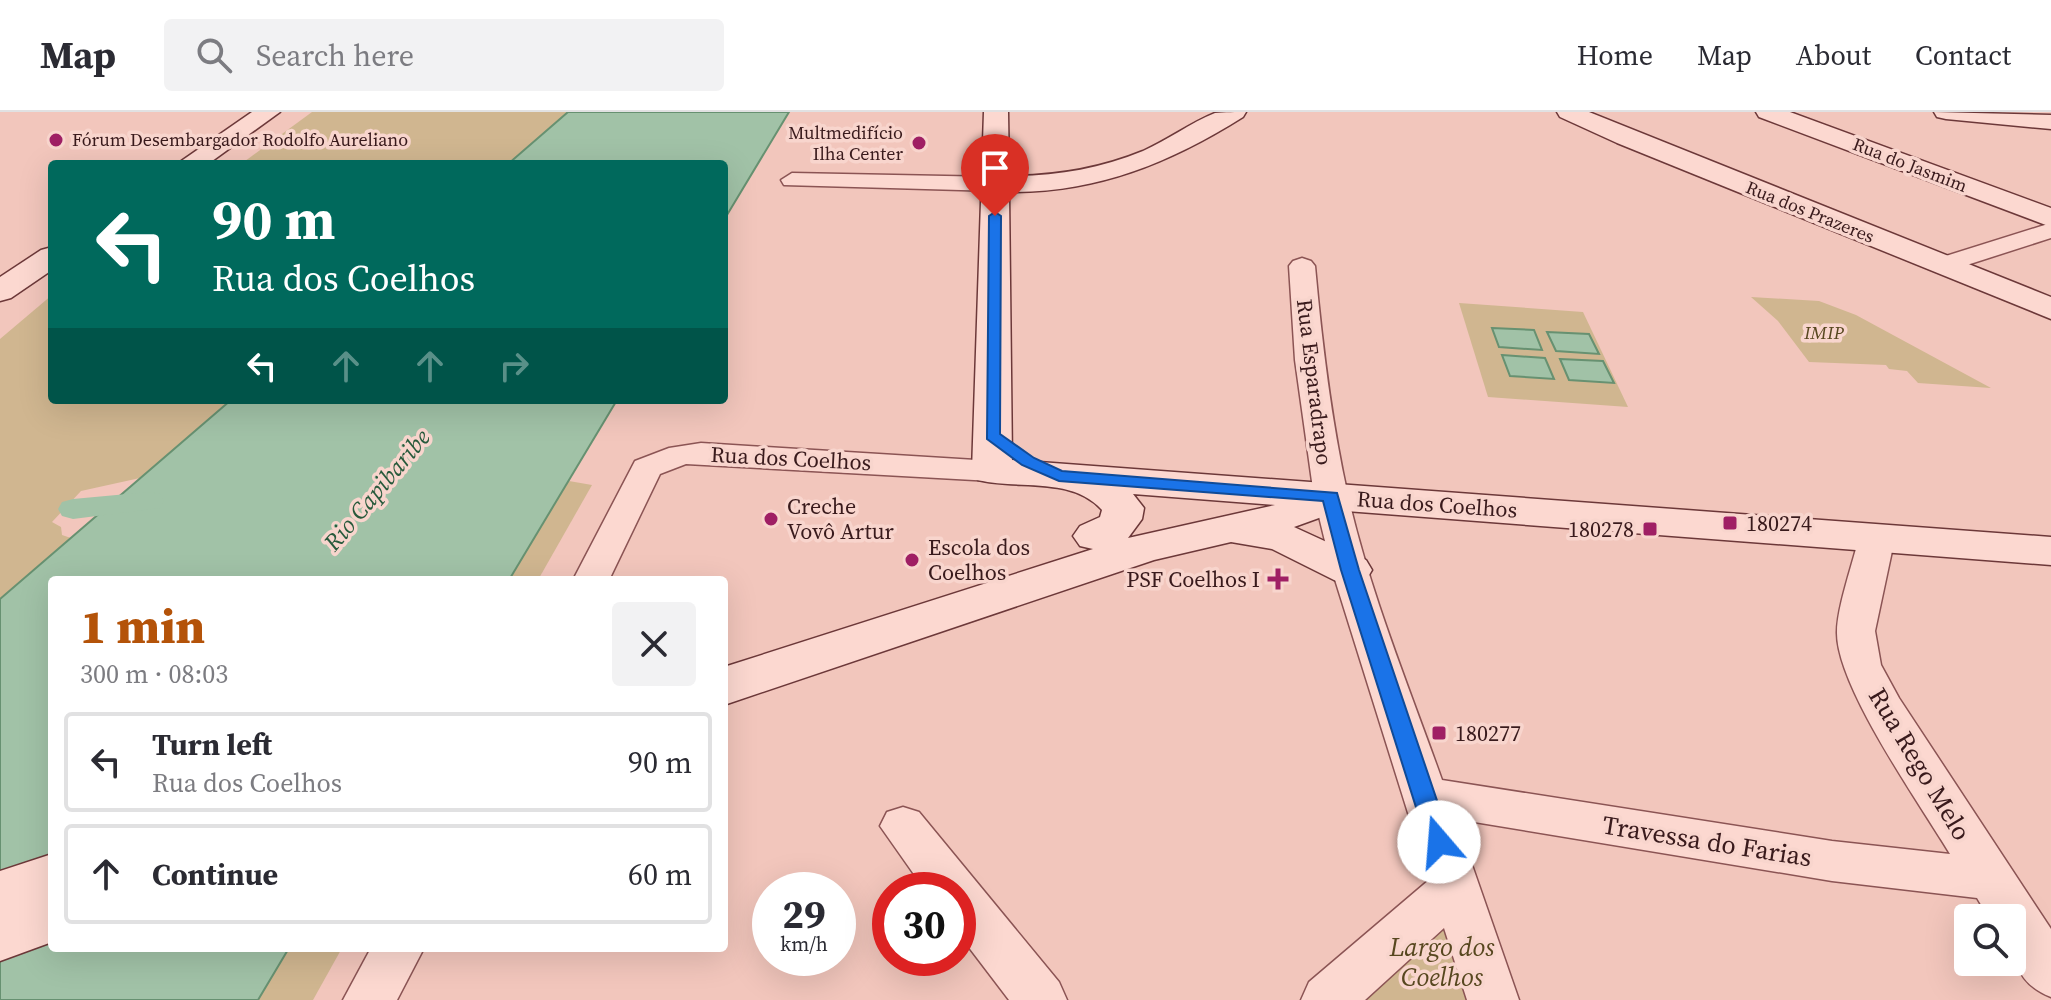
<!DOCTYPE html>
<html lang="en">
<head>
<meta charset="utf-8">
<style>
  :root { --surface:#fff; --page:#f2f2f3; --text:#2b2b33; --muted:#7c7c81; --line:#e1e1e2; --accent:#b45309 }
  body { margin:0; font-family:"Source Serif 4",serif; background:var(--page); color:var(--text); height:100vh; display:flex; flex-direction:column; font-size:30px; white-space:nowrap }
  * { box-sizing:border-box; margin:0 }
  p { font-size:26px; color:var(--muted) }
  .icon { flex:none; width:44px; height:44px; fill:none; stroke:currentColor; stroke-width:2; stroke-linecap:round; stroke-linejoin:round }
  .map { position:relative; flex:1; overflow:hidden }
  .details { position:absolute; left:48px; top:464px; width:680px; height:376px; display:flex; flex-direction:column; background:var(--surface); border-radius:8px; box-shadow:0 8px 32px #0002 }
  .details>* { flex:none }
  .top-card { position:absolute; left:48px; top:48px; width:680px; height:244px; border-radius:8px; box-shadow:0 8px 32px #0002; background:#00695c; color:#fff; overflow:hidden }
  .controls { position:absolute; left:1954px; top:792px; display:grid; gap:16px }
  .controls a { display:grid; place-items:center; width:72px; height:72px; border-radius:8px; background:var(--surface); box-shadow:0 8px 32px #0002; font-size:40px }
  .speed { position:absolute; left:752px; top:760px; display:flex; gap:16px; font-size:40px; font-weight:700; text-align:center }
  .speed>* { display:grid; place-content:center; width:104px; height:104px; border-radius:50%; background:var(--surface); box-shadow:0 8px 32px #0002; line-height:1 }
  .speed small { font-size:20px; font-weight:400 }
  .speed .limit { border:12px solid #d22; background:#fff; color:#111 }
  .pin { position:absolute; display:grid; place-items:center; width:68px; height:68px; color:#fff; margin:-82px -34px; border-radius:50% 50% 50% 0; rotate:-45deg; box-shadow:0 0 8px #0007 }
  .pin .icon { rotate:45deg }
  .me { position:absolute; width:88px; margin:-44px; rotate:342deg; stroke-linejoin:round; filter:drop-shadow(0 0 6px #0008) }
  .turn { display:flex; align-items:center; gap:28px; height:168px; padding:0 32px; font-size:36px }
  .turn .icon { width:104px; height:104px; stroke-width:2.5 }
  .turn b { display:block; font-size:56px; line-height:68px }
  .lanes { display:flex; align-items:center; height:76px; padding:0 32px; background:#0003; justify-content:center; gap:40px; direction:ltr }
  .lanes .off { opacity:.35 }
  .round { display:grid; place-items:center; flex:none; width:84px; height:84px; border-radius:8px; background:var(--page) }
  .summary { display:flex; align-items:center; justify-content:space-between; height:136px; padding:0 32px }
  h1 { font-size:48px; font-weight:800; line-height:60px; color:var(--accent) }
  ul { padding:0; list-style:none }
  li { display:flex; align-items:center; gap:24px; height:100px; margin:0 16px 12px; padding:0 16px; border:4px solid var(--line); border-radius:8px }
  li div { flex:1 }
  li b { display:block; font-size:30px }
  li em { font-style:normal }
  header { display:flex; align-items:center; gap:48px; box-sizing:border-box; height:112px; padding:0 40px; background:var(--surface); border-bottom:2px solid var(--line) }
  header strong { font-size:38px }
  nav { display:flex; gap:44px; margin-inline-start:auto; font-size:28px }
  .search { width:560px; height:72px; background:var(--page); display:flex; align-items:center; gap:20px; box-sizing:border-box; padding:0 28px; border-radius:8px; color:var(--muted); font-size:30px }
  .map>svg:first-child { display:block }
  .green { fill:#d0b690 }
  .water { fill:#a1c2a7; stroke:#679171; stroke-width:2 }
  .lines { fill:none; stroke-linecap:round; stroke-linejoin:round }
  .canal { fill:#a1c2a7; fill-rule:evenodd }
  .street-casing { stroke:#8b5454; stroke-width:3 }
  .secondary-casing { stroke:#6c3839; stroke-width:3 }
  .street { fill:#fcd8d0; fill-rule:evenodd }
  .secondary { fill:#fcd8d0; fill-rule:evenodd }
  .route { fill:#1a73e8; stroke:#114b97; stroke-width:2 }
  .poi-dot { fill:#9f1f64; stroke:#f8d5cd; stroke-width:3 }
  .labels { text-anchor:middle; stroke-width:7; stroke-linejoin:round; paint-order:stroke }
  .far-poi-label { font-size:18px; fill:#391a1c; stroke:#f8d5cd; text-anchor:end }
  .far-street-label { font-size:18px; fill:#391a1c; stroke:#f8d5cd }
  .far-park-label { font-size:18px; font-style:italic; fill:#57471f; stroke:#f8d5cd }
  .street-label { font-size:22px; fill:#391a1c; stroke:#f8d5cd }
  .poi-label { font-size:22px; fill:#391a1c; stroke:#f8d5cd; text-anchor:start }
  .water-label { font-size:24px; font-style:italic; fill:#285a3c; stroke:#f8d5cd }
  .near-street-label { font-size:26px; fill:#391a1c; stroke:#f8d5cd }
  .near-park-label { font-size:26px; font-style:italic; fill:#57471f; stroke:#f8d5cd }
</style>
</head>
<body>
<header>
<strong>Map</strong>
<div class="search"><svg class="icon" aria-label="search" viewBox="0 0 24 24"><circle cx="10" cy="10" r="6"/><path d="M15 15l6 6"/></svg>Search here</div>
<nav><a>Home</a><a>Map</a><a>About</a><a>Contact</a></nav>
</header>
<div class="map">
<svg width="2051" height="888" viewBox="0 0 2051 888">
  <rect width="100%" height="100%" fill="#f2c6bc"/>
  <g class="green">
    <path d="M312 0H589L527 52H241Z"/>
    <path d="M52 183V288H242L158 362 81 379 52 410 61 415 62 423 74 427 0 515V227Z"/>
    <path d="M1751 185 1819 189 1856 203 1991 276 1918 271 1907 259 1889 257 1886 253 1809 250 1778 209Z"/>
    <path d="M1459 191 1583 200 1628 295 1488 285Z"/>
    <path d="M569 369 592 373 538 468H509Z"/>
    <path d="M1468 805 1494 888H1332L1428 814Z"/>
    <path d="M289 836H342L313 888H258Z"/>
  </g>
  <g class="water">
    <path d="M568 0H789L724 108V52H508Z"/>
    <path d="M1492 216 1534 218 1542 238 1499 235Z"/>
    <path d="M1547 220 1589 222 1599 242 1556 239Z"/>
    <path d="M1502 243 1545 246 1554 267 1510 264Z"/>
    <path d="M1560 247 1603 249 1614 271 1569 268Z"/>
    <path d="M231 288H617L509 468H52V836H289L258 888H0V487Z"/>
  </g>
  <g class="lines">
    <path class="canal" d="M149 380 160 382 164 389 160 396 73 407 62 404 58 397 62 390 73 387Z"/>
    <defs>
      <g id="street">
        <path d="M792 61 996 65 1007 72 996 79 784 73 781 68Z"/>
        <path d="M2051 111V126L1942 161 1933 158 1929 153 1933 148Z"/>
        <path d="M1302 146 1311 149 1315 154C1322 231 1331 308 1348 384 1370 481 1409 575 1442 668L1832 729 1950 742C1920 692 1836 574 1837 520 1837 495 1853 451 1859 425L1865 417 1877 414 1889 417 1895 425 1875 519 1881 553 1899 586 2051 817V885C2013 870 2012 842 2012 806H1989L1977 786 1832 769 1456 707 1519 888H1467L1444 816 1365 888H1301L1309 870 1429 768 1332 458 1314 384 1295 248 1289 154 1293 149Z"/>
        <path d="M701 331 992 349 1004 352 1008 359 1004 366 992 369 686 352 660 362 609 468H573L635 349 669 336Z"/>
        <path d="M903 695 919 700 1059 870 1067 888H1009L958 821V778H925L880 714 887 700Z"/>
        <path d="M371 836H424L397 888H343Z"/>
      </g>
      <g id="secondary">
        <path d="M252 0H280L208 52H177Z"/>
        <path d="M984 0H1008L1009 64C1056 64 1099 57 1143 39 1168 28 1190 11 1215 1 1224 0 1237 0 1246 0L1243 5C1170 51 1096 81 1009 80L1012 348 2051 425V453L1333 398 1330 402 1294 415 1366 448 1372 458 1366 468 1350 473 1334 468 1272 437 1231 430 1154 448 724 593V555L1093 437 1080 434 1073 424 1080 414 1100 405 1102 398C1072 364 1018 378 978 368L972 359ZM1133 382 1275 393 1128 426 1142 407 1144 396Z"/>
        <path d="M1557 0H1589L2051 185V207L1617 31 1560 5Z"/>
        <path d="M1756 0H1790L2051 96V115L1759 5Z"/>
        <path d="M1934 0 2051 3V17L1946 7 1937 5Z"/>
        <path d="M52 135V158L11 186 0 189V165L41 138Z"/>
        <path d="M52 742V830L0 849V759Z"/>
      </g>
    </defs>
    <use href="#street" class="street-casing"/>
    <use href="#secondary" class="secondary-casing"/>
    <use href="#street" class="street"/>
    <use href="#secondary" class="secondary"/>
  </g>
  <path class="route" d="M995 100 1001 104 1000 322 1034 346 1062 359 1337 381 1359 458 1451 730 1448 737 1439 740 1431 737 1427 730 1341 458 1323 389 1059 369 1022 353 987 327 989 104Z"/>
  <g class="poi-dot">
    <circle cx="56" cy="28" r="8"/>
    <circle cx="919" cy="31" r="8"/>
    <circle cx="771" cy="407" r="8"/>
    <rect x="1722" y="403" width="16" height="16" rx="4"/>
    <rect x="1642" y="409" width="16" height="16" rx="4"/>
    <circle cx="912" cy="448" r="8"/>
    <path d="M1274 455h8v8h8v8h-8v8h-8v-8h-8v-8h8z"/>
    <rect x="1431" y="613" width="16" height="16" rx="4"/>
  </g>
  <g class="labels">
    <g class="far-poi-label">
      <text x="903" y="27">Multmedifício<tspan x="903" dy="21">Ilha Center</tspan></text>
      <text x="72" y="34" text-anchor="start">Fórum Desembargador Rodolfo Aureliano</text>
    </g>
    <g class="far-street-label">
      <text transform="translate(1910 53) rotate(21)" y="6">Rua do Jasmim</text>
      <text transform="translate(1810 100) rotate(22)" y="6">Rua dos Prazeres</text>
    </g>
    <g class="far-park-label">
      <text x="1824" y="227">IMIP</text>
    </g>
    <g class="street-label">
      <text transform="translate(1315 270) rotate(83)" y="8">Rua Esparadrapo</text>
      <text transform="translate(791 346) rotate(3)" y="8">Rua dos Coelhos</text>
      <text transform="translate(1437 392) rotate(4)" y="8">Rua dos Coelhos</text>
    </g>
    <g class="poi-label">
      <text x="787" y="402">Creche<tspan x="787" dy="25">Vovô Artur</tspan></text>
      <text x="1746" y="419">180274</text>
      <text x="1634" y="425" text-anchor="end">180278</text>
      <text x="928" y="443">Escola dos<tspan x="928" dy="25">Coelhos</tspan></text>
      <text x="1260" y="475" text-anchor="end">PSF Coelhos I</text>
      <text x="1455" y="629">180277</text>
    </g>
    <g class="water-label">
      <text transform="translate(377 378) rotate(-50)" y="8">Rio Capibaribe</text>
    </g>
    <g class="near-street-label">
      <text transform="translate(1920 652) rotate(59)" y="9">Rua Rego Melo</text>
      <text transform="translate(1707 729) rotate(9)" y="9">Travessa do Farias</text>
    </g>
    <g class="near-park-label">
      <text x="1442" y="844">Largo dos<tspan x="1442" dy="30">Coelhos</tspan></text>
    </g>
  </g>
</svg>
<div class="controls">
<a><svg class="icon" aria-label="search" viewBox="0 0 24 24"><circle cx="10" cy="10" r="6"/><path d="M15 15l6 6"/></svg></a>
</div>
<div class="speed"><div>29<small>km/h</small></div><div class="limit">30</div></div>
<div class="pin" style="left:995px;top:104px;background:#d93025"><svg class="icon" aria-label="arrive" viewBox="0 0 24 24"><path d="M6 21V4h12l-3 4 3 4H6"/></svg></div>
<svg class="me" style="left:1439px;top:730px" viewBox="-20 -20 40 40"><circle r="19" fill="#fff"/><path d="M0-13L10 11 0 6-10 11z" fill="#1a73e8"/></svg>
<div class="top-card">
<div class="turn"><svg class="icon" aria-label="left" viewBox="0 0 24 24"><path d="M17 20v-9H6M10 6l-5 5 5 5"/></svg><div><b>90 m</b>Rua dos Coelhos</div></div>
<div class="lanes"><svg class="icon" aria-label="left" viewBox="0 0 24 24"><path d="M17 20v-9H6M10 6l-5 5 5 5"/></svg><svg class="icon off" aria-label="ahead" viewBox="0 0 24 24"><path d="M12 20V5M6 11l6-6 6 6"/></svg><svg class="icon off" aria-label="ahead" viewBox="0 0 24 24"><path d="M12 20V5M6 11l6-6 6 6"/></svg><svg class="icon off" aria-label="right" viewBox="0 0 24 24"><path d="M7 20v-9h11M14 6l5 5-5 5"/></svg></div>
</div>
<section class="details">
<div class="summary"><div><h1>1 min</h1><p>300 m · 08:03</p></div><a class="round"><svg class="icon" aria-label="close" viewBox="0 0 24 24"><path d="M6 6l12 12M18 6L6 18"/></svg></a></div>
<ul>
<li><svg class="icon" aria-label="left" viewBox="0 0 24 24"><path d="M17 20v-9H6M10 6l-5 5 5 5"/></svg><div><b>Turn left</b><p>Rua dos Coelhos</p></div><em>90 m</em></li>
<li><svg class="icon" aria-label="ahead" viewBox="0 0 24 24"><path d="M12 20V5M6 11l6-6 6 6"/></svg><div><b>Continue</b></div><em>60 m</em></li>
</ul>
</section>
</div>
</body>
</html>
